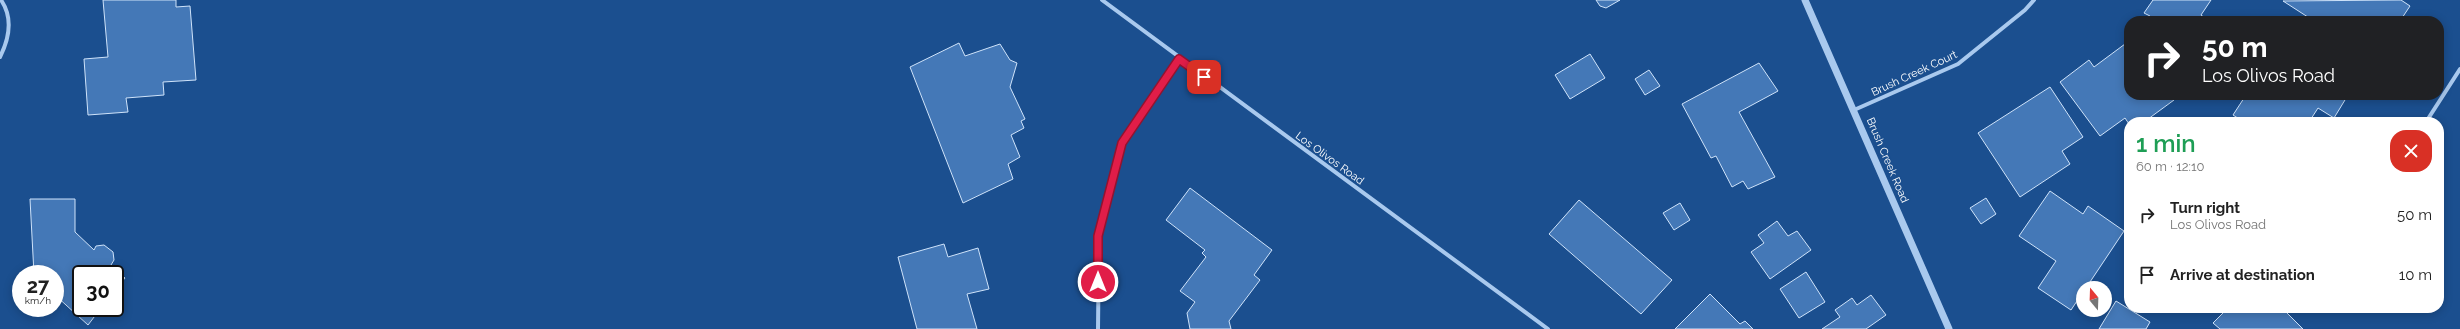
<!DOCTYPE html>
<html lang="en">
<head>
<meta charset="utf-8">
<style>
  :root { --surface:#fff; --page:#f6f6f6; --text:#222; --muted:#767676 }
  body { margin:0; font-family:Raleway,sans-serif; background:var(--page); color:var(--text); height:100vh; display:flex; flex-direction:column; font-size:15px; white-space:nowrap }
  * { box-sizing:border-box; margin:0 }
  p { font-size:13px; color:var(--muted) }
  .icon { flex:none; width:22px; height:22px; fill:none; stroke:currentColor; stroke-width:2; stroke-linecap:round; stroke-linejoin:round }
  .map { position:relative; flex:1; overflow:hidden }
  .drawer { position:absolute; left:2124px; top:117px; width:320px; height:196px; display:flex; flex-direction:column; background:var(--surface); border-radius:16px; box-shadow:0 2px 10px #0003 }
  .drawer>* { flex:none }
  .top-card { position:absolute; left:2124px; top:16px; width:320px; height:84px; border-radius:16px; box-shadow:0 2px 10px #0003; background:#202124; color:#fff; overflow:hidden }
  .needle { width:26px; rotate:341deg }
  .tools { position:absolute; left:2076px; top:281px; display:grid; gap:8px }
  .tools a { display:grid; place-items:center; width:36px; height:36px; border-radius:50%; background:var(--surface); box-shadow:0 2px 10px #0003; font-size:20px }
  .speed { position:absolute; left:12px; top:265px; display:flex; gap:8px; font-size:20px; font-weight:700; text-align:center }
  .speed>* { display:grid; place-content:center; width:52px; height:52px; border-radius:50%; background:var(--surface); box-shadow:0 2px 10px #0003; line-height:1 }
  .speed small { font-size:10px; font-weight:400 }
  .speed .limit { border:2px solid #111; border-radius:6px; background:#fff; color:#111 }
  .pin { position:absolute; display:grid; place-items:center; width:34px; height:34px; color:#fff; margin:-17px; border-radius:8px; box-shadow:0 2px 6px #0006 }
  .me { position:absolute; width:44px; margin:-22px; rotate:0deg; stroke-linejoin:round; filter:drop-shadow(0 0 3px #0008) }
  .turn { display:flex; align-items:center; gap:14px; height:84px; padding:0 12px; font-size:18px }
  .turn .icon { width:52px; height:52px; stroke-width:2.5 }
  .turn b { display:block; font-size:28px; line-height:34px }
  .round { display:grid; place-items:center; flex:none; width:42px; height:42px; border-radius:16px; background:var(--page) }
  .summary { display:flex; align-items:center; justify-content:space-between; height:68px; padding:0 12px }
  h1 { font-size:24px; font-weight:600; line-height:30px; color:#1e9e55 }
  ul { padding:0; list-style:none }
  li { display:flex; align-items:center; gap:12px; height:60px; padding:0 12px }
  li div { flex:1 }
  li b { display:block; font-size:15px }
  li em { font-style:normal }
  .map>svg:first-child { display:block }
  .building { fill:#4478b7; stroke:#cfe3fa }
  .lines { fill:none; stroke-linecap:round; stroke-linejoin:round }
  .minor { stroke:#a9c9ee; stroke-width:4 }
  .tertiary { stroke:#a9c9ee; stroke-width:7 }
  .route-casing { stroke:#92132f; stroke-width:10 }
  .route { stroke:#e11d48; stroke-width:7 }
  .labels { text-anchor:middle; stroke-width:3; stroke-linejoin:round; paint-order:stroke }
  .street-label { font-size:11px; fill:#fff; stroke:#1b4f8f }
</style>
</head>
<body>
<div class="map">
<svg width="2460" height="329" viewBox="0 0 2460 329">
  <rect width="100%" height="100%" fill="#1b4f8f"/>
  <g class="building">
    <path d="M103 0H176V7L190 6 196 80 163 82 164 95 126 98 128 112 88 115 84 59 108 57Z"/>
    <path d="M1596 0H1620L1606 8 1600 6Z"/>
    <path d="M2153 0H2211L2201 15 2209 21H2147L2150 16 2144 13Z"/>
    <path d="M2401 0 2410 6 2400 21H2314L2283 1Z"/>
    <path d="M2129 41V95H2170L2174 100 2144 122H2129V124L2125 118 2100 136 2060 82 2089 60 2094 67Z"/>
    <path d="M959 43 965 56 1000 44 1010 60 1017 63 1010 87 1025 119 1021 121 1024 128 1011 135 1020 157 1008 164 1013 179 963 203 910 67Z"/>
    <path d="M1590 54 1605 78 1570 99 1555 75Z"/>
    <path d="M1759 63 1778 91 1739 112 1775 177 1748 189 1743 181 1732 187 1716 156 1711 158 1682 104Z"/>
    <path d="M1649 70 1660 86 1645 95 1635 79Z"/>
    <path d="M2050 87 2083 137 2062 151 2070 164 2020 197 1978 133Z"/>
    <path d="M2246 95H2348L2334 118 2318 108 2309 122H2244L2233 115Z"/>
    <path d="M1190 188 1272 250 1254 275 1260 280 1229 321 1231 329H1190L1187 313 1195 302 1180 291 1206 257 1202 253 1205 250 1166 220Z"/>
    <path d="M2050 191 2083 214 2088 206 2124 231 2086 288H2083V292L2071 310 2038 288 2056 261 2019 236Z"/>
    <path d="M1986 198 1996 214 1981 224 1970 208Z"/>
    <path d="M30 199H75V232L94 250 96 246 104 245 113 252 114 260 111 265 125 278 115 290V274H81V308H101L88 325 55 295V274H34Z"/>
    <path d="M1579 200 1672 280 1641 314 1549 234Z"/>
    <path d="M1680 203 1690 220 1674 230 1663 213Z"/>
    <path d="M1777 221 1788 236 1797 231 1811 250 1770 279 1751 252 1764 243 1758 235Z"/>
    <path d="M944 244 948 257 978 248 989 289 967 294 977 329H917L898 257Z"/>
    <path d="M1806 272 1825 302 1799 318 1780 289Z"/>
    <path d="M1710 294 1740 324 1745 321 1753 329H1675Z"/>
    <path d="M1871 295 1886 315 1866 329H1822L1840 317 1835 310 1852 298 1857 305Z"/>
    <path d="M2116 301 2150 322 2146 329H2099Z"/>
    <path d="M2228 308H2277L2280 311 2283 309 2303 329H2220L2213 323Z"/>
  </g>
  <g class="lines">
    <g class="minor">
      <path d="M1102 0 1548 329"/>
      <path d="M0 57C9 39 14 19 1 0"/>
      <path d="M1854 110 1958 64 2025 10 2034 0"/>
      <path d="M2426 122 2460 69"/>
      <path d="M1098 329 1099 235 1122 143 1179 59"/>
    </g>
    <path class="tertiary" d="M1805 0 1949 329"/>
  </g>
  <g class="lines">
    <defs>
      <path id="route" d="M1098 282V236L1122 143 1179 59 1204 77"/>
    </defs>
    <use href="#route" class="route-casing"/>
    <use href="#route" class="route"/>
  </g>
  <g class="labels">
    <g class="street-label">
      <text transform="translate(1914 73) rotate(-25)" y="4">Brush Creek Court</text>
      <text transform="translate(1330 158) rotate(36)" y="4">Los Olivos Road</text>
      <text transform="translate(1888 160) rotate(67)" y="4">Brush Creek Road</text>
    </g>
  </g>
</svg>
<div class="tools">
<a><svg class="needle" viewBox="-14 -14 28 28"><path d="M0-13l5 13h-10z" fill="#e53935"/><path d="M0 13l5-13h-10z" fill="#767676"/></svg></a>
</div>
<div class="speed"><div>27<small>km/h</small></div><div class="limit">30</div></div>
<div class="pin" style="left:1204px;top:77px;background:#d93025"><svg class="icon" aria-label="arrive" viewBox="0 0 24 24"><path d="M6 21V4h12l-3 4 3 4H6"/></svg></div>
<svg class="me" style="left:1098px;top:282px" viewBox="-20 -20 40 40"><circle r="17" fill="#e11d48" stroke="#fff" stroke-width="3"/><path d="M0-11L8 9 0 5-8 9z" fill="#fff"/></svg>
<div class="top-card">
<div class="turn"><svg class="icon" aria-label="right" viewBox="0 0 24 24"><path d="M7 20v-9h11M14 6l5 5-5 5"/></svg><div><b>50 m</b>Los Olivos Road</div></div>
</div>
<section class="drawer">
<div class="summary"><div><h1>1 min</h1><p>60 m · 12:10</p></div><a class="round" style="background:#d93025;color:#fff"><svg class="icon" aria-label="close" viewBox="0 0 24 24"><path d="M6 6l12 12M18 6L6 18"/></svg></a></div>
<ul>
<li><svg class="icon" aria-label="right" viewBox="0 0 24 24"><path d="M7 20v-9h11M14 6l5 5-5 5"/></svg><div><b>Turn right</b><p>Los Olivos Road</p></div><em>50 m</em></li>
<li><svg class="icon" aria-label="arrive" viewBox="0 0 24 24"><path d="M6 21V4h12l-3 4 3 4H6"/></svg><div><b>Arrive at destination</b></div><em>10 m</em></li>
</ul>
</section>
</div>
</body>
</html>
